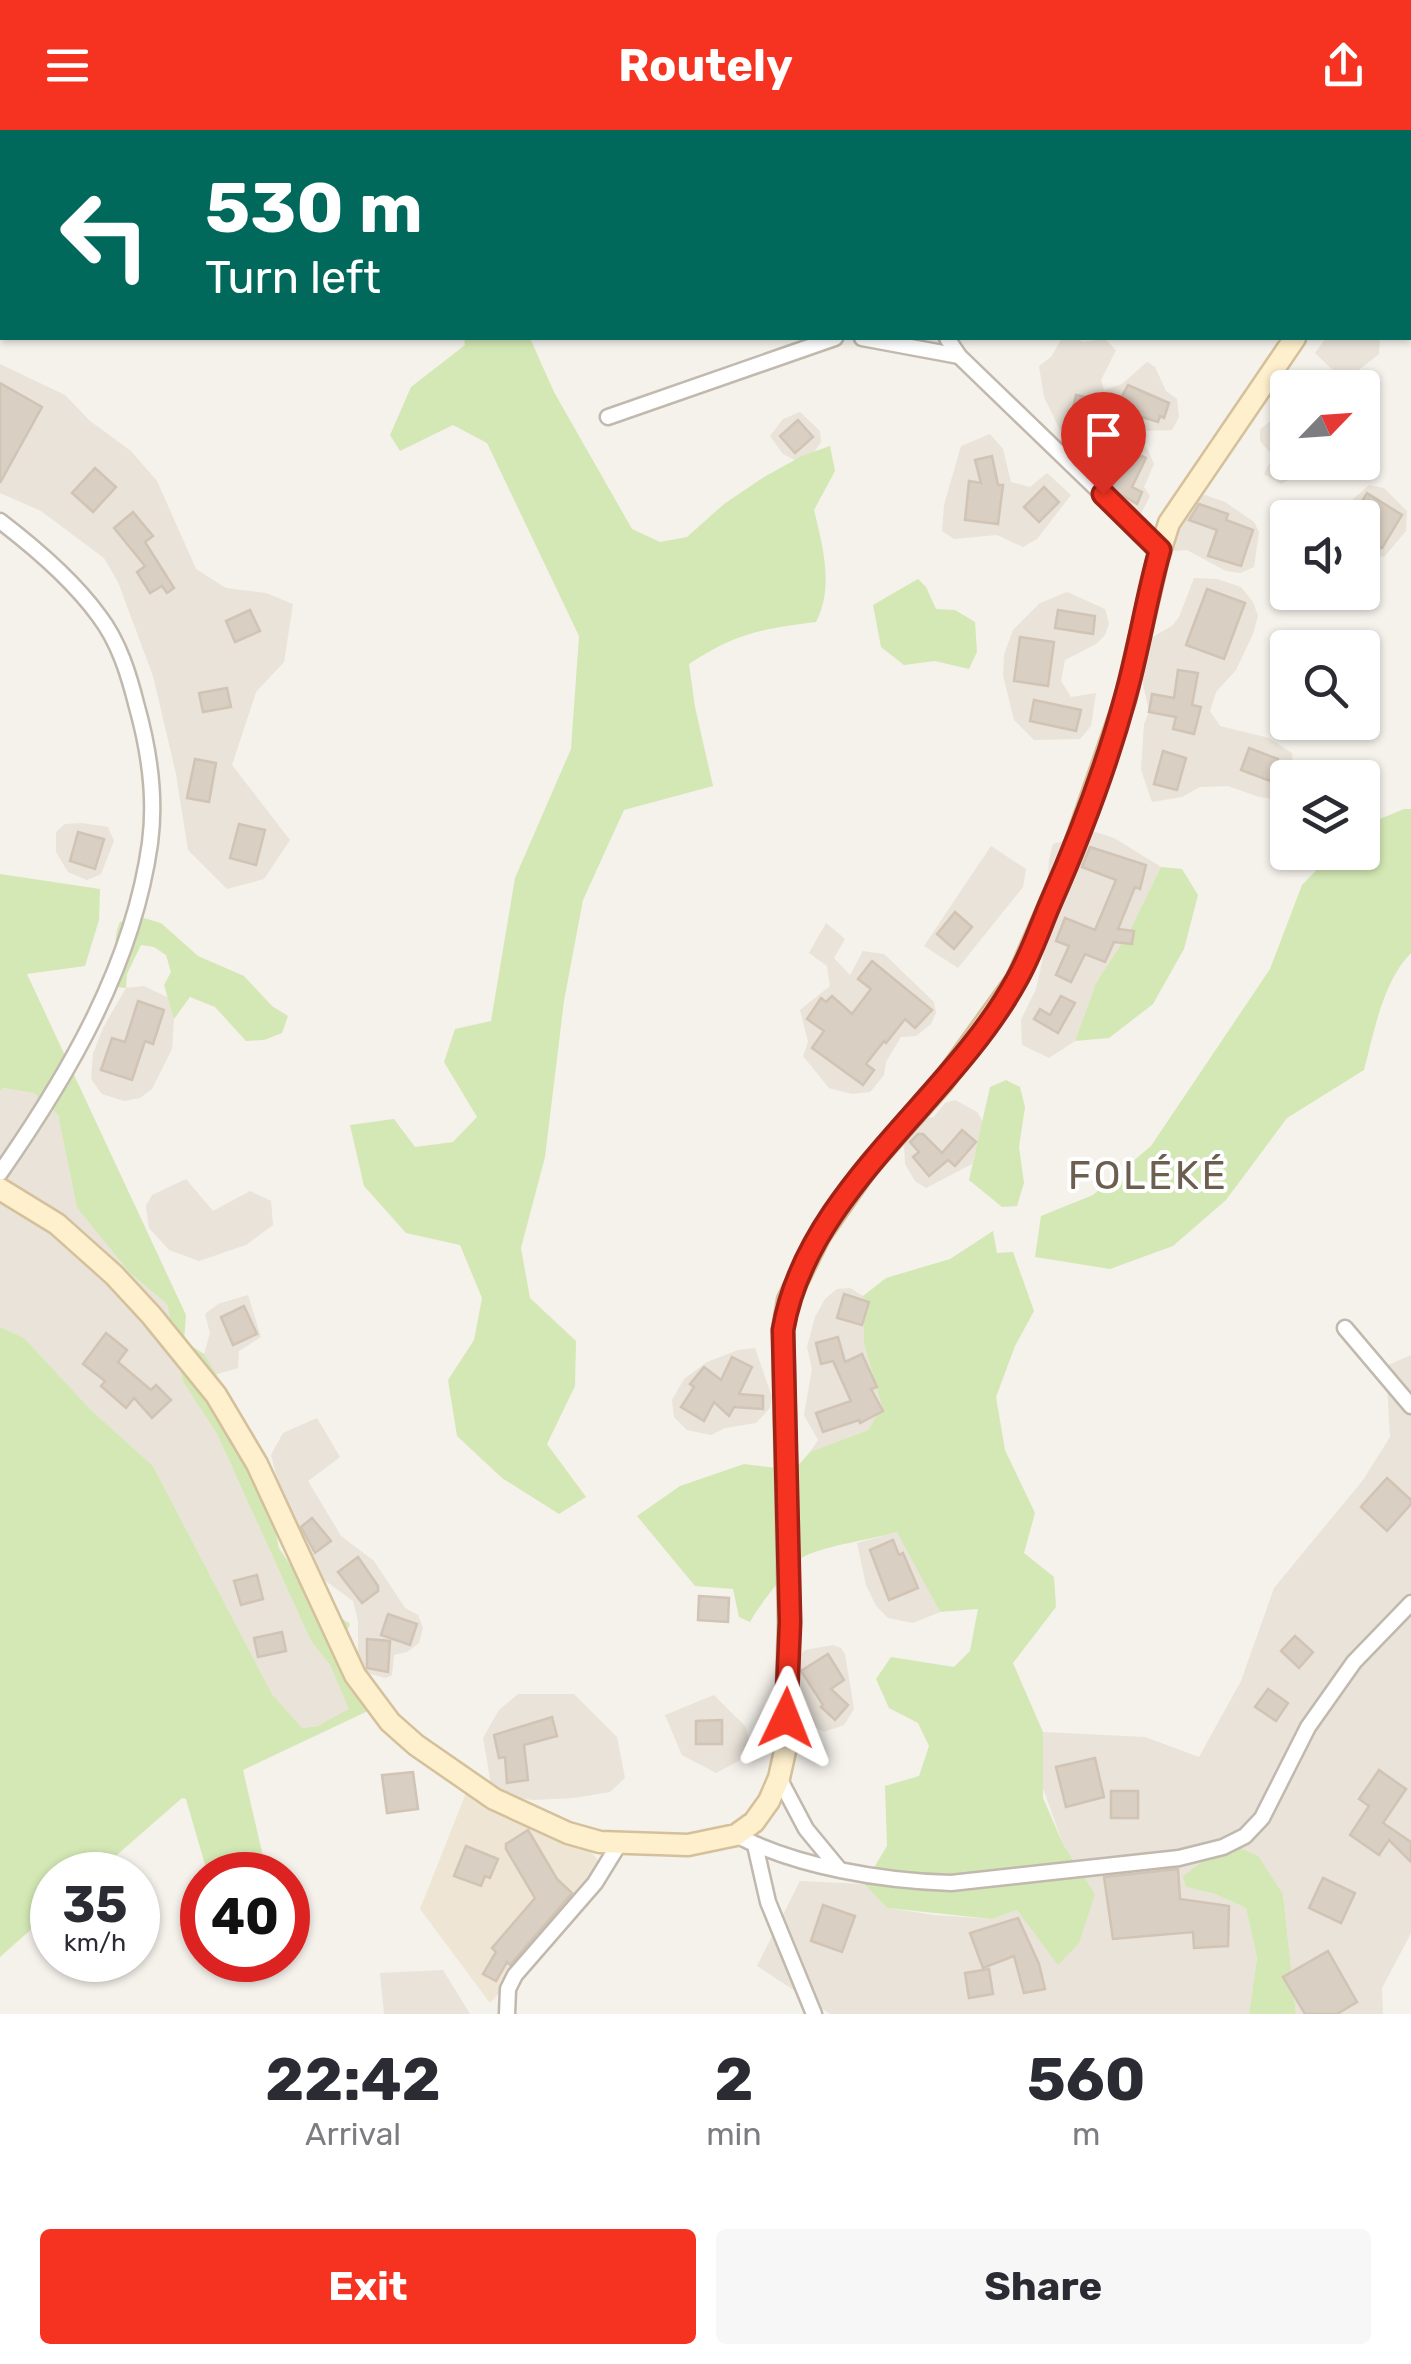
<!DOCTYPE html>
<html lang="en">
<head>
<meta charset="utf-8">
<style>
  :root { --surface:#fff; --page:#f7f7f7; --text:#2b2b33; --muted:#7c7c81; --accent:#f63321 }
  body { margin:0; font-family:Rubik,sans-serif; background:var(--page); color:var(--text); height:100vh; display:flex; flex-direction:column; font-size:38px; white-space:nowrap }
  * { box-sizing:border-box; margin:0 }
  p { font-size:32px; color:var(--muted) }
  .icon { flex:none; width:55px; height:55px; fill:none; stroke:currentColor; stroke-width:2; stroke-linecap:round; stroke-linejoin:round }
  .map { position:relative; height:1884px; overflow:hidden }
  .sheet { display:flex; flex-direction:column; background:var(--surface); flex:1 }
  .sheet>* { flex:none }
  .top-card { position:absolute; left:0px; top:0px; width:1412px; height:210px; box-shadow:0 2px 8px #0004; background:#00695c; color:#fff; overflow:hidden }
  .needle { width:65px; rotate:65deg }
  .buttons { position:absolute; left:1270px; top:240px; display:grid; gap:20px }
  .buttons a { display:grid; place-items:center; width:110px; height:110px; border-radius:10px; background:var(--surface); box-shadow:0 2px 8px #0004; font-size:50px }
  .speed { position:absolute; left:30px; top:1722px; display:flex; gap:20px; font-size:50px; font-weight:700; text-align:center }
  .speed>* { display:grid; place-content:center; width:130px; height:130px; border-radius:50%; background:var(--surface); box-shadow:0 2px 8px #0004; line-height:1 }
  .speed small { font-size:25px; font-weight:400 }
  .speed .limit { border:15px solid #d22; background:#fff; color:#111 }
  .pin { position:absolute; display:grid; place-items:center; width:85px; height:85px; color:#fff; margin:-102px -42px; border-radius:50% 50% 50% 0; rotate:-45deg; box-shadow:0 0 10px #0007 }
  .pin .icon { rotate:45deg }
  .me { position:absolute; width:110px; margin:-55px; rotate:2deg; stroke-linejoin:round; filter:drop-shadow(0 0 8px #0008) }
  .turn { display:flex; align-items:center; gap:35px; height:210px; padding:0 40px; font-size:45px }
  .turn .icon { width:130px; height:130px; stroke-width:2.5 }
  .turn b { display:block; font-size:70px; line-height:85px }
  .eta { display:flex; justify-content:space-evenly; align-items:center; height:170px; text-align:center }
  .eta b { font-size:60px; font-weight:700; line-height:70px }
  .button { display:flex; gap:20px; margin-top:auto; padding:20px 40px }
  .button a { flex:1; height:115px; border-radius:10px; background:var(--accent); color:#fff; font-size:40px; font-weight:700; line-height:115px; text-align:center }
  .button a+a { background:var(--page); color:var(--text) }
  header { display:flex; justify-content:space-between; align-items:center; height:130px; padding:0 40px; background:var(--accent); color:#fff; font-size:45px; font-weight:700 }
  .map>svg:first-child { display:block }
  .residential { fill:#e9e3d9 }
  .education { fill:#eee5d5 }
  .green { fill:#d4e8b5 }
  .building { fill:#dacfc3; stroke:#d1c4b4; stroke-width:2.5 }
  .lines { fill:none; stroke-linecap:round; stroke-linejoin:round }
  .street-casing { stroke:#c1b9ad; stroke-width:19 }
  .secondary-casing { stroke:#d4c19b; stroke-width:25 }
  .street { stroke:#fff; stroke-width:14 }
  .secondary { stroke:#feefcd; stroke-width:20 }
  .route-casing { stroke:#a02115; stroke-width:25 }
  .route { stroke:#f63321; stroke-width:18 }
  .labels { text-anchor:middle; stroke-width:8; stroke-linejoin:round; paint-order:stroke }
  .quarter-label { font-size:40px; letter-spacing:2.5px; fill:#6c5f50; stroke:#fff }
</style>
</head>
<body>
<header><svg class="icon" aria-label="menu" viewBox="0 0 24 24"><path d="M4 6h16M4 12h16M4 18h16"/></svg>Routely<svg class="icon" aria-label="share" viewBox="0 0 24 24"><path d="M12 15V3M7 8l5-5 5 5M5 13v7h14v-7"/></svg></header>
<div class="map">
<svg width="1411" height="1884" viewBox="0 0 1411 1884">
  <rect width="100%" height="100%" fill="#f5f1eb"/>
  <g class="residential">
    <path d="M1062 208H1076L1083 212 1105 209 1116 220 1101 250 1104 260 1122 254 1147 232 1155 237 1166 261 1177 269 1179 287 1172 300 1143 301 1137 306 1148 320 1154 334 1144 357 1150 366 1137 391 1094 353 1084 327 1060 300 1044 267 1039 236 1051 227Z"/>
    <path d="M1326 208H1380L1379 224 1356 242 1337 244 1315 223Z"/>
    <path d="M0 234 65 265 90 291 131 321 157 351 196 439 226 458 266 463 293 474 284 532 256 562 232 635 290 710 264 749 227 759 188 720 176 644 153 546 118 452 104 428 41 381 0 363Z"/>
    <path d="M800 282 820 301 821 312 814 322 795 330 783 324 770 306 783 289Z"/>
    <path d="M1287 288 1288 332 1310 333 1302 343 1281 354 1264 344 1273 326 1260 311V299L1272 290Z"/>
    <path d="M990 304 1003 319 1011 352 1030 357 1047 343 1071 365 1037 409 1023 417 997 405 954 409 942 401 944 375 961 316Z"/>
    <path d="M1369 355 1384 358 1407 381 1406 401 1384 427 1363 421 1362 388H1341L1349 373Z"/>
    <path d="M1205 365 1225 372 1254 392 1259 402 1254 437 1240 443 1226 441 1187 420 1175 421 1169 413 1186 373Z"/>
    <path d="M1194 448 1217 449 1241 457 1253 472 1258 486 1253 504 1236 540 1216 562 1210 581 1220 596 1269 608 1292 623 1294 647 1288 648 1287 671 1259 667 1228 656 1200 657 1182 667 1152 672 1141 640 1144 594 1149 582 1143 554V526L1151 508 1172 496 1179 487Z"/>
    <path d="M1067 462 1105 479 1109 494 1105 505 1096 514 1065 530 1061 551 1071 567 1096 563 1091 596 1080 609 1034 610 1014 590 1003 545 1004 525 1013 500 1040 473Z"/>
    <path d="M82 693 108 697 114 711 101 744 87 750 68 742 56 722V702L65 694Z"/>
    <path d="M1095 702 1114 708 1161 737 1129 802 1096 853 1075 911 1049 928 1022 915 1021 890 1036 859 1043 828 1049 730 1053 714Z"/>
    <path d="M991 716 1026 739 1023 757 958 838 924 816Z"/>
    <path d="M826 793 845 809 834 828 850 845 863 821 884 824 934 872 936 883 931 894 916 906 901 907 886 932 884 945 870 962 852 964 829 958 803 926 808 912 800 880 830 856 827 836 809 823Z"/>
    <path d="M144 856 169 868 174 889 172 919 152 959 140 968 124 971 102 964 91 949 93 924 103 898 126 858Z"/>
    <path d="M3 958 34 963 58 985 77 1078 130 1143 167 1174 183 1252 217 1304 311 1511 330 1535 350 1580 318 1596 302 1598 272 1564 153 1336 91 1280 24 1208 0 1197V962Z"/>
    <path d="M955 970 977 982 983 992 972 1034 926 1058 915 1051 905 1034 904 1012 923 989 934 987 945 973Z"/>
    <path d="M186 1049 213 1081 250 1061 271 1071 273 1095 246 1115 199 1131 169 1120 149 1098 146 1076 152 1065Z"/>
    <path d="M850 1158 863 1166 864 1214 882 1277 868 1300 810 1322 818 1310 804 1285 812 1239 807 1217 815 1187 825 1169 837 1159Z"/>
    <path d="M248 1165 261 1207 239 1221 238 1238 214 1245 204 1224 210 1203 205 1184 218 1174Z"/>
    <path d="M755 1218 772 1267 770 1278 756 1293 725 1298 711 1305 687 1300 674 1287 672 1270 684 1249 707 1232 738 1220Z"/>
    <path d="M1411 1225V1803L1382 1858 1383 1884H1296L1283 1764 1187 1757 1215 1764 1246 1778 1257 1828 1249 1884H830L757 1836 800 1751 864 1754 887 1778 934 1785 992 1789 1017 1780 1059 1834 1095 1764 1063 1714 1043 1658V1602L1145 1607 1199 1627 1241 1551 1274 1458 1363 1350 1390 1307 1386 1236Z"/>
    <path d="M317 1288 340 1327 308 1351 341 1406 374 1431 405 1478 418 1485 423 1498 419 1513 407 1522 394 1525 392 1545 386 1548 363 1542 358 1525V1491L353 1471 323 1449 291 1402 271 1325 283 1303Z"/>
    <path d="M898 1402 940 1482 913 1493 888 1488 876 1476 866 1455 857 1413Z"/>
    <path d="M833 1515 841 1518 845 1524 854 1579 844 1595 824 1602 806 1592 794 1559 796 1530 805 1520Z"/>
    <path d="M518 1564H574L617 1607 625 1648 610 1662 574 1668 533 1670 509 1667 491 1654 483 1608 499 1580Z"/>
    <path d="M714 1565 746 1597 752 1624 716 1643 682 1625 665 1585Z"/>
    <path d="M443 1840 470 1884H384L380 1843Z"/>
  </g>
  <path class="education" d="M466 1663 509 1689 589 1719 608 1744 490 1873 420 1779Z"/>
  <g class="green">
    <path d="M464 208H530L554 262 632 399 660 412 687 407 724 374 764 347 802 326 830 316 835 341 814 380C823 417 834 457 816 492 761 499 736 503 689 534L695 577 713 656 624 680 583 770 564 871 545 1027 521 1118 530 1168 576 1211 575 1256 547 1314 586 1367 559 1384 502 1348 457 1306 448 1250 474 1210 482 1168 460 1115 406 1103 364 1056 350 995 394 989 415 1017 453 1012 477 987 444 932 455 899 491 891 515 748 571 619 579 506 487 313 453 295 400 321 390 305 411 257 465 215Z"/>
    <path d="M918 449 926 457 936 479 955 480 975 492 977 522 969 539 935 531 904 535 881 517 873 475Z"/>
    <path d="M1404 679H1411V823C1383 851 1374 902 1364 940L1287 988 1226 1070 1173 1116 1110 1139 1035 1127 1041 1086 1093 1065 1151 1016 1270 839 1302 755 1333 723 1362 722 1363 696Z"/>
    <path d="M1161 737 1182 739 1198 765 1184 819 1153 874 1109 908 1075 911 1096 853 1129 802Z"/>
    <path d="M0 744 100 759 99 790 85 836 27 844 186 1185 184 1211 204 1224 257 1312 279 1418 314 1470 350 1494 334 1529 370 1580 243 1640 265 1735 245 1745H208L186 1669 182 1668 94 1745H52V1781L0 1827V1197L24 1208 91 1280 153 1336 272 1564 302 1598 318 1596 349 1579 330 1535 311 1511 217 1304 183 1252 167 1174 130 1143 77 1078 58 985 34 963 3 958 0 962Z"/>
    <path d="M140 787 161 793 198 826 244 846 272 876 288 886 282 903 264 910 246 911 215 877 190 867 174 889 164 855 171 842 166 825 154 817 141 815 127 844 126 858 116 857C118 835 111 812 120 792Z"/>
    <path d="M1006 950 1020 957 1025 977 1019 1017 1024 1053 1017 1076 1002 1077 969 1050 990 957Z"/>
    <path d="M993 1101 997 1123 1013 1122 1034 1181 1015 1216 996 1267 1005 1320 1035 1383 1024 1423 1054 1447 1056 1477 1013 1533 1043 1602V1668L1063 1714 1095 1764 1079 1813 1058 1835 1017 1780 992 1789 887 1778 864 1754 887 1716 885 1656 919 1646 929 1616 918 1593 889 1578 876 1549 891 1527 954 1537 970 1521 978 1479 940 1482 897 1402C874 1409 824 1416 805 1426 792 1432 757 1478 750 1492L739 1487 733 1459 695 1456 637 1386 680 1356 744 1334 794 1340 810 1322 868 1300 882 1277 864 1214 863 1166 886 1148 950 1129Z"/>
    <path d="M1234 1715 1258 1726 1283 1764 1296 1884H1249L1257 1828 1246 1778 1215 1764 1186 1757 1183 1746 1210 1726Z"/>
  </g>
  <g class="building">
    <path d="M0 253 42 277 0 353Z"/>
    <path d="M1128 255 1169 273 1164 288 1160 286 1158 292 1142 287V294L1132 295 1125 319 1146 328 1132 357 1142 362 1137 374 1112 359 1122 333 1099 326 1104 310 1096 308 1101 290 1072 283 1076 265 1118 274Z"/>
    <path d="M798 290 813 307 795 323 780 306Z"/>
    <path d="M992 326 998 355H1003L998 394 965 390 969 351 981 353 975 330Z"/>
    <path d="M95 338 116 357 93 382 72 363Z"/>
    <path d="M1044 357 1059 372 1039 392 1024 377Z"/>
    <path d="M1367 363 1402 385 1382 418 1362 407V388H1352Z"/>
    <path d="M1199 374 1228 384 1226 390 1253 400 1241 436 1208 426 1217 400 1189 390Z"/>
    <path d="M133 382 153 406 145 412 174 458 167 463 162 456 150 463 137 442 145 436 114 398Z"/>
    <path d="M1207 459 1245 473 1224 529 1186 515Z"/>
    <path d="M250 480 260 501 235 512 226 491Z"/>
    <path d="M1058 480 1095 486 1093 504 1055 498Z"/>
    <path d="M1020 507 1054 512 1048 556 1014 551Z"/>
    <path d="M1178 540 1198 543 1192 575 1201 577 1194 604 1173 599 1176 587 1149 582 1152 564 1174 568Z"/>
    <path d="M227 558 231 577 203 582 199 563Z"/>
    <path d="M1034 570 1081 580 1076 601 1030 591Z"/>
    <path d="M1249 618 1278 629 1270 651 1241 640Z"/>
    <path d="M1163 621 1186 628 1177 660 1154 654Z"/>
    <path d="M195 629 216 633 209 672 187 668Z"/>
    <path d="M239 694 265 700 256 735 230 728Z"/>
    <path d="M78 702 104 709 95 739 70 731Z"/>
    <path d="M1090 717 1146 735 1140 759 1135 757 1118 799 1134 801 1132 814 1114 812 1105 832 1085 824 1071 852 1056 845 1069 816 1056 811 1065 788 1095 800 1116 750 1082 737Z"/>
    <path d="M955 782 972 797 954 819 937 804Z"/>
    <path d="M872 831 932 880 915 898 905 889 886 913 884 911 866 934 874 940 863 955 812 918 824 901 807 889 821 868 826 872 832 866 852 884 871 859 858 849Z"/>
    <path d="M1061 866 1075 873 1058 903 1034 889 1040 879 1050 885Z"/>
    <path d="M138 871 164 880 153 914 145 911 132 950 101 940 112 908 125 912Z"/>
    <path d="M962 1000 976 1012 955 1036 948 1030 929 1046 913 1027 919 1022 910 1012 918 1004H923L942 1023Z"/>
    <path d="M844 1164 869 1172 862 1195 837 1188Z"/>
    <path d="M244 1176 257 1204 233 1215 221 1187Z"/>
    <path d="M106 1203 127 1220 118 1232 151 1260 156 1255 171 1270 152 1288 134 1268 126 1278 101 1256 105 1251 83 1234Z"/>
    <path d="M838 1207 845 1232 862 1224 877 1257 871 1259 883 1281 860 1293 859 1290 823 1302 816 1283 851 1271 833 1231 821 1234 816 1213Z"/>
    <path d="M732 1227 752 1237 739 1264 763 1266V1279L734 1277 729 1286 714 1272 704 1291 681 1277 694 1257 690 1254 704 1237 721 1250Z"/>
    <path d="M1387 1348 1411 1370V1374L1387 1401 1361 1377Z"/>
    <path d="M312 1388 331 1411 315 1423 301 1397Z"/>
    <path d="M893 1410 899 1425 903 1423 918 1458 889 1470 870 1420Z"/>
    <path d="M358 1427 378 1456V1461L362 1473 338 1442Z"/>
    <path d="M257 1445 263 1469 241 1475 234 1451Z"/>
    <path d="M699 1466 729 1468 728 1492 698 1490Z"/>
    <path d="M388 1484 417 1494 410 1515 381 1505Z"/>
    <path d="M282 1502 286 1521 258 1527 254 1508Z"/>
    <path d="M1295 1506 1313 1522 1299 1538 1281 1521Z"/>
    <path d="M367 1509 390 1511 388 1542 367 1538Z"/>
    <path d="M828 1524 844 1550 831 1559 848 1575 835 1590 821 1577 823 1575 801 1541Z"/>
    <path d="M1268 1559 1288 1573 1276 1591 1255 1577Z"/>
    <path d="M552 1587 557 1606 524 1615 528 1650 507 1653 505 1627 499 1628 494 1605Z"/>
    <path d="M722 1590V1614H696V1591Z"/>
    <path d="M1095 1628 1104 1667 1066 1677 1056 1637Z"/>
    <path d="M1379 1640 1406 1659 1383 1693 1411 1712V1732L1389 1710 1379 1725 1350 1705 1369 1676 1359 1669Z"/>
    <path d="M413 1642 418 1679 387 1683 382 1645Z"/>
    <rect x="1111" y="1661" width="27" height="27"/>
    <path d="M528 1700 557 1749 572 1763 510 1835 507 1832 496 1851 483 1844 496 1822 492 1818 535 1768 506 1719V1714Z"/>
    <path d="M466 1716 498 1729 490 1748 485 1746 481 1756 454 1746Z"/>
    <path d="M1178 1739 1180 1769 1229 1776 1228 1816 1194 1818 1193 1802 1113 1809 1104 1747Z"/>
    <path d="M1323 1748 1355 1763 1341 1793 1309 1778Z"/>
    <path d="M823 1775 855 1786 842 1822 811 1811Z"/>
    <path d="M1018 1788 1039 1834 1045 1859 1024 1863 1014 1826 983 1838 970 1803Z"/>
    <path d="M1328 1821 1357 1872 1337 1884H1305L1283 1847Z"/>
    <path d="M989 1839 993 1864 969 1868 965 1843Z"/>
  </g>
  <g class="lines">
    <defs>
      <g id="street">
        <path d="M654 0 656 2"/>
        <path d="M862 208 959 226"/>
        <path d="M947 208 959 226 1160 420"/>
        <path d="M608 287 835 208"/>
        <path d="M0 391C34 417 73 450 99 486 119 512 129 545 137 577 149 620 156 668 150 713 133 835 69 944 0 1043"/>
        <path d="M1345 1198 1411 1276"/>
        <path d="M779 1648 806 1699 839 1739"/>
        <path d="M736 1705C797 1737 883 1751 951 1753L1179 1728 1223 1717 1245 1706 1262 1688 1308 1597 1354 1532 1411 1473"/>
        <path d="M755 1715 768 1772 814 1884"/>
        <path d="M507 1884 508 1859 515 1845 595 1753 619 1714"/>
      </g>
      <g id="secondary">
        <path d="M1387 2 1388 0"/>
        <path d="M0 1059 57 1094 114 1145 151 1185 216 1265 257 1334 355 1545 390 1592 416 1615 494 1669 568 1703 600 1712 688 1715 736 1705 754 1692 769 1671 779 1648 785 1621 789 1492 783 1200 788 1170 820 1105 866 1039 943 952 1017 849 1072 723 1125 570 1158 428 1169 393 1295 208"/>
      </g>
    </defs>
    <use href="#street" class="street-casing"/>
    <use href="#secondary" class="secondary-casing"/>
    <use href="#street" class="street"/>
    <use href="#secondary" class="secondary"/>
  </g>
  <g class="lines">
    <defs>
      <path id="route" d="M786 1588 790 1492 783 1200C807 1060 950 971 1016 851 1030 827 1039 800 1050 774 1079 708 1106 638 1125 568 1139 519 1146 469 1160 420L1103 364"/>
    </defs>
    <use href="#route" class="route-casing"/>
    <use href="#route" class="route"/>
  </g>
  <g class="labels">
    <g class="quarter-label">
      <text x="1148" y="1059">FOLÉKÉ</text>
    </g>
  </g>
</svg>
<div class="buttons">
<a><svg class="needle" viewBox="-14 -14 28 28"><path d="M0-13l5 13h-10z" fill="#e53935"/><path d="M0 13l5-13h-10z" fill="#7c7c81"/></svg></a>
<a><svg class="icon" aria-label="sound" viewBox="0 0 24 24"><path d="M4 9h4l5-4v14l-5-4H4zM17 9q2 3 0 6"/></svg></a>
<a><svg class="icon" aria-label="search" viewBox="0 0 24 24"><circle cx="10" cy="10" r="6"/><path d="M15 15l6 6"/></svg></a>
<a><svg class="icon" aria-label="layers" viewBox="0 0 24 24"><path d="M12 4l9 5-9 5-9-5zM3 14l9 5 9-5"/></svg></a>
</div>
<div class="speed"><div>35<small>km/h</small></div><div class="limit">40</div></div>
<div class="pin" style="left:1103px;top:364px;background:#d93025"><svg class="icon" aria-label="arrive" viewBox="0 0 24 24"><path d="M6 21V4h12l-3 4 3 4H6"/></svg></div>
<svg class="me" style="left:786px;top:1588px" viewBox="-20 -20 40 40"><path d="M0-17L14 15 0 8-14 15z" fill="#f63321" stroke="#fff" stroke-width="4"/></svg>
<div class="top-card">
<div class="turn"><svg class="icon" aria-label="left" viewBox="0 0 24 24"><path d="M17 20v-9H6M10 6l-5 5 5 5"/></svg><div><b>530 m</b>Turn left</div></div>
</div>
</div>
<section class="sheet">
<div class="eta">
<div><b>22:42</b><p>Arrival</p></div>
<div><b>2</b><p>min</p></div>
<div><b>560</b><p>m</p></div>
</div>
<div class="button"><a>Exit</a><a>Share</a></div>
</section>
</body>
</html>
